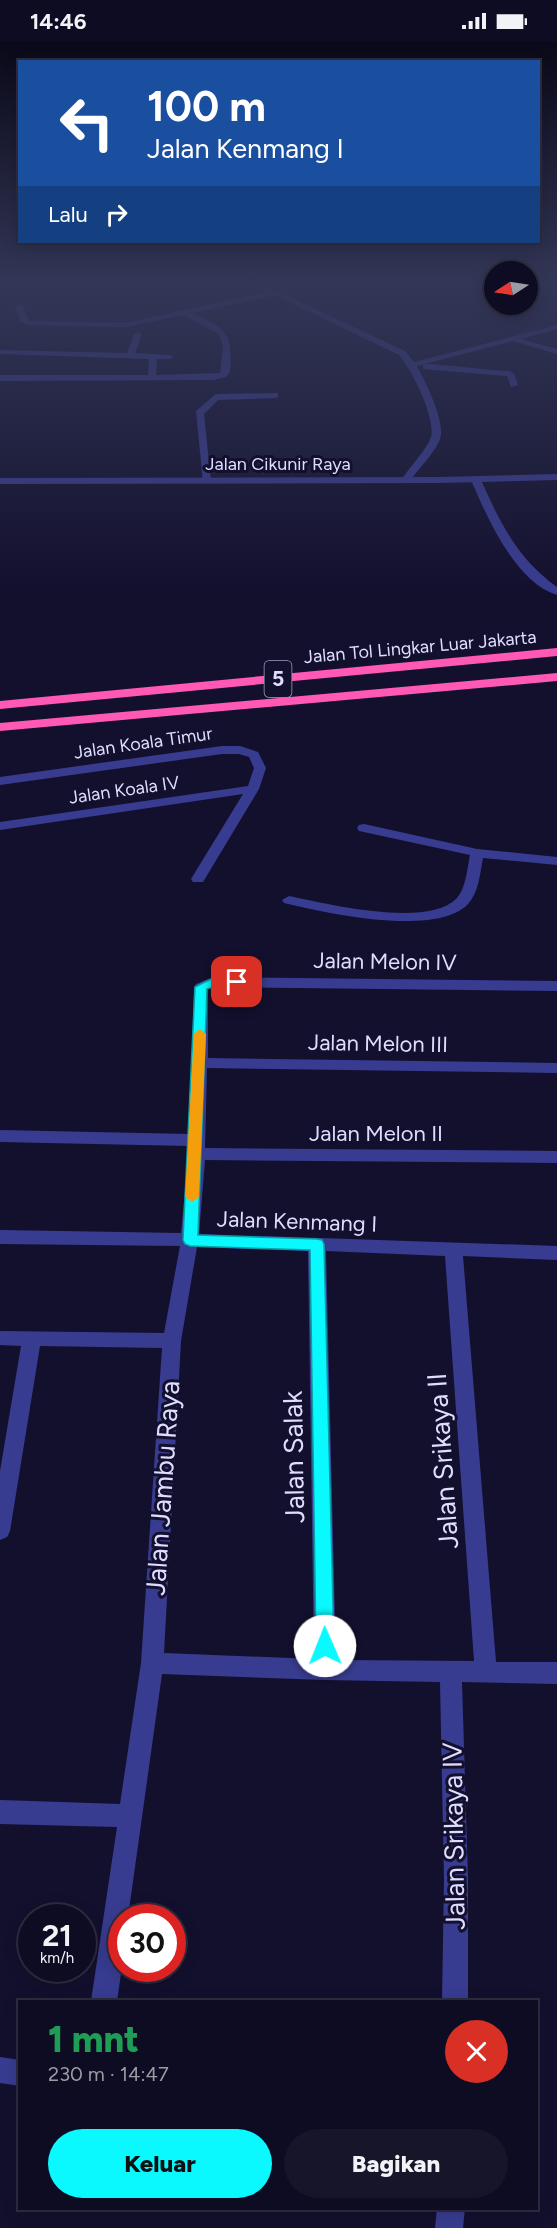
<!DOCTYPE html>
<html lang="id">
<head>
<meta charset="utf-8">
<style>
  :root { --surface:#0e0c22; --page:#17152a; --text:#f1f3f6; --muted:#9b9ba5; --line:#2e2c40; --accent:#09f9ff }
  body { margin:0; font-family:Figtree,sans-serif; background:var(--page); color:var(--text); height:100vh; display:flex; flex-direction:column; font-size:22px; white-space:nowrap }
  * { box-sizing:border-box; margin:0 }
  p { font-size:20px; color:var(--muted) }
  .icon { flex:none; width:33px; height:33px; fill:none; stroke:currentColor; stroke-width:2; stroke-linecap:round; stroke-linejoin:round }
  .map { position:relative; flex:1; overflow:hidden }
  .drawer { position:absolute; left:18px; top:1958px; width:520px; height:210px; display:flex; flex-direction:column; background:var(--surface); border-radius:0px; box-shadow:0 3px 15px #0003,0 0 0 2px var(--line) }
  .drawer>* { flex:none }
  .banner { position:absolute; left:18px; top:18px; width:522px; height:183px; border-radius:0px; box-shadow:0 3px 15px #0003,0 0 0 2px var(--line); background:#1a4fa0; color:#fff; overflow:hidden }
  .needle { width:39px; rotate:258deg }
  .controls { position:absolute; left:484px; top:219px; display:grid; gap:12px }
  .controls a { display:grid; place-items:center; width:54px; height:54px; border-radius:50%; background:var(--surface); box-shadow:0 3px 15px #0003,0 0 0 2px var(--line); font-size:30px }
  .speed { position:absolute; left:18px; top:1862px; display:flex; gap:12px; font-size:30px; font-weight:700; text-align:center }
  .speed>* { display:grid; place-content:center; width:78px; height:78px; border-radius:50%; background:var(--surface); box-shadow:0 3px 15px #0003,0 0 0 2px var(--line); line-height:1 }
  .speed small { font-size:15px; font-weight:400 }
  .speed .limit { border:9px solid #d22; background:#fff; color:#111 }
  .pin { position:absolute; display:grid; place-items:center; width:51px; height:51px; color:#fff; margin:-26px; border-radius:12px; box-shadow:0 3px 9px #0006 }
  .me { position:absolute; width:66px; margin:-33px; rotate:359deg; stroke-linejoin:round; filter:drop-shadow(0 0 4px #0008) }
  .turn { display:flex; align-items:center; gap:21px; height:126px; padding:0 30px; font-size:27px }
  .turn .icon { width:78px; height:78px; stroke-width:2.5 }
  .turn b { display:block; font-size:42px; line-height:51px }
  .then { display:flex; align-items:center; height:57px; padding:0 30px; background:#0003; gap:12px; font-size:22px }
  .round { display:grid; place-items:center; flex:none; width:63px; height:63px; border-radius:32px; background:var(--page) }
  .head { display:flex; align-items:center; justify-content:space-between; height:102px; padding:0 30px }
  h1 { font-size:36px; font-weight:800; line-height:45px; color:#1e9e55 }
  .button { display:flex; gap:12px; margin-top:auto; padding:12px 30px }
  .button a { flex:1; height:69px; border-radius:36px; background:var(--accent); color:#111; font-size:24px; font-weight:800; line-height:69px; text-align:center }
  .button a+a { background:var(--page); color:var(--text) }
  .status { display:flex; justify-content:space-between; align-items:center; height:42px; padding:0 30px; background:var(--surface); direction:ltr }
  .status svg { height:16px; fill:currentColor }
  .map>svg:first-child { display:block }
  .lines { fill:none; stroke-linecap:round; stroke-linejoin:round }
  .minor { fill:#383c90; fill-rule:evenodd }
  .tertiary { fill:#383c90; fill-rule:evenodd }
  .motorway { fill:#ff58b5; fill-rule:evenodd }
  .route { fill:#09f9ff; stroke:#06a2a6; stroke-width:1.5 }
  .slow { fill:#f59e0b }
  .labels { text-anchor:middle; stroke-width:6; stroke-linejoin:round; paint-order:stroke }
  .far-street-label { font-size:18px; fill:#dfddff; stroke:#13102e }
  .shield { fill:#13102e; stroke:#a2a0c0; stroke-width:1.5 }
  .shield-label { font-size:21px; font-weight:bold; fill:#dfddff }
  .street-label { font-size:22px; fill:#dfddff; stroke:#13102e }
  .near-street-label { font-size:27px; fill:#dfddff; stroke:#13102e }
</style>
</head>
<body>
<div class="status"><b>14:46</b><svg viewBox="0 0 49 12"><path d="M0 12V9h3v3zM5 12V6h3v6zM10 12V3h3v9zM15 12V0h3v12zM26 1h20v11H26zM47 4h2v5h-2z"/></svg></div>
<div class="map">
<svg width="557" height="2186" viewBox="0 0 557 2186">
  <rect width="100%" height="100%" fill="#13102e"/>
  <g class="lines">
    <g class="minor">
      <path d="M255 243H264L405 309 414 320 557 283V287L521 297 557 307V312L513 299 417 324C425 339 446 380 440 397 436 409 417 429 409 440L406 441 401 438C407 429 429 404 431 395 436 376 412 328 399 313L275 253 193 271C227 287 233 291 230 330L226 335 213 338 0 339V333H148L149 317 0 312V308L127 311 134 292 138 290 142 292 135 311 170 313 174 315 170 317H157L156 333 220 331 223 305 219 292 184 273 125 285 28 283 21 280 15 264 22 262 29 279 125 281 268 250Z"/>
      <path d="M426 322C454 323 482 328 510 329L514 332 518 343 511 345 507 334 423 327V323Z"/>
      <path d="M278 351V355L275 356 218 358 204 372 211 439 203 441 196 369 216 352Z"/>
      <path d="M473 436 481 438C500 481 518 517 557 545V553C515 540 487 475 471 438Z"/>
      <path d="M222 704H240L258 710 266 726 259 747 203 840H193L191 837 243 752 0 788V780L248 744 254 726 249 715 239 712H222L0 743V735Z"/>
      <path d="M364 782 477 807 557 815V823L483 816C480 831 479 851 467 863 434 895 326 871 284 861L282 858 289 854C327 862 427 886 456 857 466 847 467 827 470 813L359 789 357 786 359 783Z"/>
      <path d="M213 935 557 939V949L215 945 208 947V1016L557 1021V1031L207 1026 205 1106 557 1109V1121L205 1118 199 1192 557 1204V1218L463 1214 496 1620H557V1642L462 1640 468 1837V1959H442L444 1837 440 1640 325 1638 162 1632 128 1875H122V1925L117 1959H91L117 1785 0 1782V1758L120 1762 141 1621 162 1306 40 1304 10 1489 7 1495 0 1498V1429L21 1304 0 1303V1289L164 1291 180 1204 0 1202V1188L181 1191 189 1104 0 1100V1088L189 1092 194 945 196 942ZM197 1205 308 1209 314 1617 164 1611 181 1299ZM326 1209 445 1214 474 1619 336 1618Z"/>
      <path d="M0 2015 20 2018V2044L0 2041Z"/>
      <path d="M437 2166H465L463 2186H435Z"/>
    </g>
    <path class="tertiary" d="M557 432V438L439 441 0 442V436L439 435Z"/>
    <g class="motorway">
      <path d="M557 606V614L0 667V659Z"/>
      <path d="M557 631V639L0 689V681Z"/>
    </g>
  </g>
  <linearGradient id="sky" x2="0" y2="1"><stop stop-color="#0a0919"/><stop offset="0.44" stop-color="#333757"/><stop offset="1" stop-color="#333757" stop-opacity="0"/></linearGradient>
  <rect width="557" height="549" fill="url(#sky)"/>
  <path class="route" d="M213 936H237L243 940C234 948 218 942 207 947L198 1193 317 1197 322 1198 324 1202 334 1604 331 1610 325 1612 318 1610 316 1604 310 1208 190 1204 185 1202 183 1198 195 945Z"/>
  <path class="slow" d="M200 987 206 992 199 1155 192 1160 185 1155 194 992Z"/>
  <g class="labels">
    <g class="far-street-label">
      <text x="278" y="428">Jalan Cikunir Raya</text>
      <text transform="translate(420 605) rotate(-5)" y="6">Jalan Tol Lingkar Luar Jakarta</text>
      <text transform="translate(143 701) rotate(-8)" y="6">Jalan Koala Timur</text>
      <text transform="translate(124 748) rotate(-8)" y="6">Jalan Koala IV</text>
    </g>
    <rect class="shield" x="264.5" y="619" width="27" height="36" rx="4.5"/>
    <g class="shield-label">
      <text x="278" y="644">5</text>
    </g>
    <g class="street-label">
      <text transform="translate(385 919) rotate(1)" y="8">Jalan Melon IV</text>
      <text transform="translate(378 1001) rotate(1)" y="8">Jalan Melon III</text>
      <text x="376" y="1099">Jalan Melon II</text>
      <text transform="translate(297 1179) rotate(2)" y="8">Jalan Kenmang I</text>
    </g>
    <g class="near-street-label">
      <text transform="translate(294 1415) rotate(-91)" y="9">Jalan Salak</text>
      <text transform="translate(443 1419) rotate(-94)" y="9">Jalan Srikaya II</text>
      <text transform="translate(163 1446) rotate(-86)" y="9">Jalan Jambu Raya</text>
      <text transform="translate(454 1794) rotate(-91)" y="9">Jalan Srikaya IV</text>
    </g>
  </g>
</svg>
<div class="controls">
<a><svg class="needle" viewBox="-14 -14 28 28"><path d="M0-13l5 13h-10z" fill="#e53935"/><path d="M0 13l5-13h-10z" fill="#9b9ba5"/></svg></a>
</div>
<div class="speed"><div>21<small>km/h</small></div><div class="limit">30</div></div>
<div class="pin" style="left:237px;top:940px;background:#d93025"><svg class="icon" aria-label="arrive" viewBox="0 0 24 24"><path d="M6 21V4h12l-3 4 3 4H6"/></svg></div>
<svg class="me" style="left:325px;top:1604px" viewBox="-20 -20 40 40"><circle r="19" fill="#fff"/><path d="M0-13L10 11 0 6-10 11z" fill="#09f9ff"/></svg>
<div class="banner">
<div class="turn"><svg class="icon" aria-label="left" viewBox="0 0 24 24"><path d="M17 20v-9H6M10 6l-5 5 5 5"/></svg><div><b>100 m</b>Jalan Kenmang I</div></div>
<div class="then">Lalu<svg class="icon" aria-label="right" viewBox="0 0 24 24"><path d="M7 20v-9h11M14 6l5 5-5 5"/></svg></div>
</div>
<section class="drawer">
<div class="head"><div><h1>1 mnt</h1><p>230 m · 14:47</p></div><a class="round" style="background:#d93025;color:#fff"><svg class="icon" aria-label="close" viewBox="0 0 24 24"><path d="M6 6l12 12M18 6L6 18"/></svg></a></div>
<div class="button"><a>Keluar</a><a>Bagikan</a></div>
</section>
</div>
</body>
</html>
